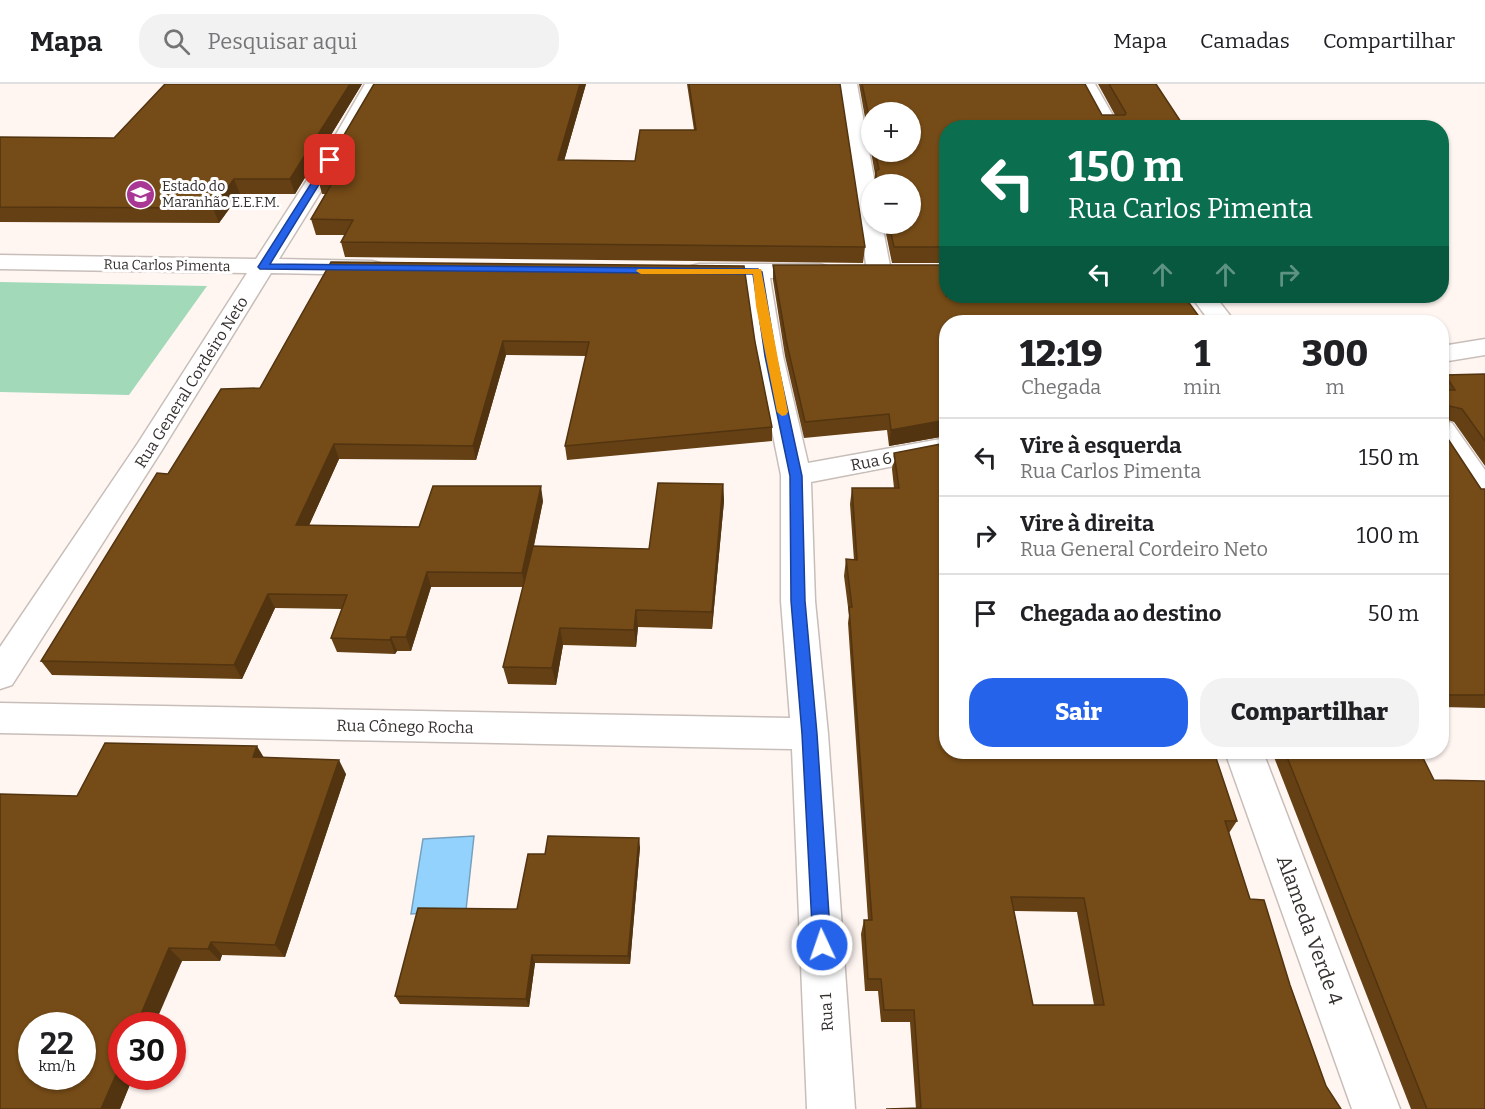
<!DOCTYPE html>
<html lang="pt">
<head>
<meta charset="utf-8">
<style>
  :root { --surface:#fff; --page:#f2f2f2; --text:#202124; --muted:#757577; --line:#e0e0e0; --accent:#2563eb }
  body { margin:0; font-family:Bitter,serif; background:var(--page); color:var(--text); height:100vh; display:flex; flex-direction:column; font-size:22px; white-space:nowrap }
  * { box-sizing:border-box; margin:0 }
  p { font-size:20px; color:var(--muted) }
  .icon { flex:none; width:33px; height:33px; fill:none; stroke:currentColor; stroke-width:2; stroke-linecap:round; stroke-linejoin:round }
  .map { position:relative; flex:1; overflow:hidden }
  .drawer { position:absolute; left:939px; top:231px; width:510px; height:444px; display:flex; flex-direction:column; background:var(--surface); border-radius:24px; box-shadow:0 2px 4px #0004 }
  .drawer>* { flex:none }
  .guide { position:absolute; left:939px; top:36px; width:510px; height:183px; border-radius:24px; box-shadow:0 2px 4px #0004; background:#0b6e4f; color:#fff; overflow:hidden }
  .tools { position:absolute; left:861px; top:18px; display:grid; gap:12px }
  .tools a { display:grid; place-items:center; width:60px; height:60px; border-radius:50%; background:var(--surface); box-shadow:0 2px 4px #0004; font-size:30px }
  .speed { position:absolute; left:18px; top:928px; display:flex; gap:12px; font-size:30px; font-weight:700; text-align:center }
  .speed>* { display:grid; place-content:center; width:78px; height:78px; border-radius:50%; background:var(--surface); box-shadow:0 2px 4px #0004; line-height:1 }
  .speed small { font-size:15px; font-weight:400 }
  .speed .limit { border:9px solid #d22; background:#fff; color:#111 }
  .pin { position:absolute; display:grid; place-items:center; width:51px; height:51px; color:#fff; margin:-26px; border-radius:12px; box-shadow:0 3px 9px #0006 }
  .me { position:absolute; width:66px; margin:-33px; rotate:357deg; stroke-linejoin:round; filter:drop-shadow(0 0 4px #0008) }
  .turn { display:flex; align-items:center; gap:21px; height:126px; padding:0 30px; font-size:27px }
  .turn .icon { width:78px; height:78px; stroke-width:2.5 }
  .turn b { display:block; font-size:42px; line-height:51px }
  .lanes { display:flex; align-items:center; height:57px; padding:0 30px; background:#0003; justify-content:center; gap:30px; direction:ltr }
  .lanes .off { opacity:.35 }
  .eta { display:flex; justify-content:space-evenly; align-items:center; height:102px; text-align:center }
  .eta b { font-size:36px; font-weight:800; line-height:42px }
  .cta { display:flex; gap:12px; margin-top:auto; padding:12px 30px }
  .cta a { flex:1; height:69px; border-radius:24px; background:var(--accent); color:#fff; font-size:24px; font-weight:800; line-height:69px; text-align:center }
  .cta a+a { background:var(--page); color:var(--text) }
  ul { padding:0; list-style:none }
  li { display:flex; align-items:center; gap:18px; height:78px; padding:0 30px; border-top:2px solid var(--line) }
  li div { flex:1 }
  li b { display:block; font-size:22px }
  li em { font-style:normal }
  header { display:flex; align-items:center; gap:36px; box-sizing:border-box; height:84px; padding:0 30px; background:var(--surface); border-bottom:2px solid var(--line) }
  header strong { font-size:28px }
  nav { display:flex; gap:33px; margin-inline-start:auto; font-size:21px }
  .search { width:420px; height:54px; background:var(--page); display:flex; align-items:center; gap:15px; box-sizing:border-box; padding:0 21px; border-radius:24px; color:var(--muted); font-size:22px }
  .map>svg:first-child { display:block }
  .green { fill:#a2d9b9 }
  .water { fill:#93d2fc; stroke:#76a1be; stroke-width:1.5 }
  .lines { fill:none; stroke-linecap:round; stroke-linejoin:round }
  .street-casing { stroke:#c8beb9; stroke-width:3 }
  .street { fill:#fff; fill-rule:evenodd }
  .wall { fill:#654014; fill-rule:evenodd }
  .shaded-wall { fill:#523410 }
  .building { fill:#754b17; stroke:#523410; stroke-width:1.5; fill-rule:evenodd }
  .route { fill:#2563eb; stroke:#184099; stroke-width:1.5 }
  .slow { fill:#f59e0b }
  .labels { text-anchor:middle; stroke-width:6; stroke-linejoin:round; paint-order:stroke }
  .far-poi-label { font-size:14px; fill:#34302e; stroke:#fff; text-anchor:start }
  .far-street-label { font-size:14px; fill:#34302e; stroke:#fff }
  .street-label { font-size:16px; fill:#34302e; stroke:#fff }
  .near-street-label { font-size:20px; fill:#34302e; stroke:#fff }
</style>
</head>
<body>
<header>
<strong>Mapa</strong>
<div class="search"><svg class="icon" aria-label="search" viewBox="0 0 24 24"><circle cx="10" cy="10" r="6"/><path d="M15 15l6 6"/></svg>Pesquisar aqui</div>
<nav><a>Mapa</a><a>Camadas</a><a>Compartilhar</a></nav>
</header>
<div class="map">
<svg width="1485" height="1025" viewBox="0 0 1485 1025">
  <rect width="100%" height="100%" fill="#fff6f2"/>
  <path class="green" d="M0 198 207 202 129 311 0 308Z"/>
  <path class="water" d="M474 752 466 826 411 830 423 755Z"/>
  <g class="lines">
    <defs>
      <g id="street">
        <path d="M365 0H383L351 59 279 175 372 177 380 179 384 184 380 189 372 191 271 189 162 366 12 601 0 605V563L138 359 247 189 0 185V171L256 175 331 59Z"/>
        <path d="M839 0H857L875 100H872V140H882L891 187 887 192 879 194 871 192 867 187Z"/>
        <path d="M1077 0H1095L1120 44H1100Z"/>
        <path d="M699 180H819L827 182 831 187 827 192 770 194 783 272 808 379 946 354V372L811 398 815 517 828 650 855 1025H807L792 665 0 649V619L790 634 781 517V391L757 272 746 194 691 192 687 187 691 182Z"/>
        <path d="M1191 212H1215L1235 238H1210Z"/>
        <path d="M1485 255V271L1442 278V262Z"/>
        <path d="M1442 336 1452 339 1485 386V419L1474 416 1442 366Z"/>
        <path d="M1225 668H1263L1400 1025H1352Z"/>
      </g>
    </defs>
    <use href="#street" class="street-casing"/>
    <use href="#street" class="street"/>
  </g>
  <g class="wall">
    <path d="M362 0 295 110H240L219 139 0 138V53L114 54Z"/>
    <path d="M374 0H586L564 77H635L694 46 687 0H840L865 163 863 179 345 173 341 158 345 151H316L311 135 325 110H322L318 95Z"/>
    <path d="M859 0H1085L1102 31H1115L1098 0H1156L1185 44H946V179H892L884 140H910L876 100H874L875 90ZM872 28 910 68H872Z"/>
    <path d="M331 178 755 258 772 343V357L567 376 565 362 586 272 506 271 476 376 339 375 309 441 419 443 543 417 534 462 649 465 723 400 724 417 712 545 638 543 636 563 563 561 556 601 508 600 503 583 523 503H431L411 567H397L395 570 337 568 331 554 342 525 275 524 242 595 52 591 41 577 168 390 260 304Z"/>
    <path d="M773 181 946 238V353V352L889 362 887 346 804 354 785 272 773 196Z"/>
    <path d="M1485 290V382L1454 338 1448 336V355L1481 405H1485V624L1442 623V296L1445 291Z"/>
    <path d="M894 369 1237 737 1229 749 1250 815 1290 901 1326 1002 916 1025 910 938H881L878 907H865L861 850 864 836H868L848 539 849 531 844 492 846 475 854 476 850 420 852 404H894L892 385ZM1014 827 1077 828 1094 921H1033Z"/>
    <path d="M1272 668H1420L1485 1025H1411Z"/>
    <path d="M264 673 346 690 285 873 222 871 220 877H182L122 993H133L120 1025 77 712Z"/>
    <path d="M640 763 630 880 535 879 529 923 400 920 395 912 517 825 545 770Z"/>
  </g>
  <g class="shaded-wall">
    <path d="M350 0H362L295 110 290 95Z"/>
    <path d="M580 0H586L560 91 558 76Z"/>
    <path d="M234 95 240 110 219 139 213 124Z"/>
    <path d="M503 257 506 271 476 376 473 362Z"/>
    <path d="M946 336V352L889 362 891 346Z"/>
    <path d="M334 360 339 375 303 455 296 441Z"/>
    <path d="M723 400 724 417 712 545V528Z"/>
    <path d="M541 402 543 417 525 503 522 489Z"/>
    <path d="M427 488 431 503 411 567 406 553Z"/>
    <path d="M268 510 275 524 242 595 234 581Z"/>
    <path d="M636 526 638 543 636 563 634 546Z"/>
    <path d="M560 544 563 561 556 601 552 584Z"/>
    <path d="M391 553 397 567 395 570 390 556Z"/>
    <path d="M257 662 266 677 253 673Z"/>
    <path d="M339 676 346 690 285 873 275 861Z"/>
    <path d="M639 754 640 763 630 880 628 872Z"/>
    <path d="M211 858 222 871 220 877 208 865Z"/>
    <path d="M169 864 182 877 154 942H136Z"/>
    <path d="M532 871 535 879 529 923 526 915Z"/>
    <path d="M122 977V993H133L120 1025H101Z"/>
  </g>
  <g class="building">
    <path d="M165 0H350L290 95H234L213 124 0 123V53L114 54Z"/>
    <path d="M374 0H580L558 76 635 77 640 46H696L689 0H840L865 163 341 158 353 136 311 135 334 96 318 95Z"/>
    <path d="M862 0H1085L1102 31H1125L1126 29 1109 0H1156L1185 44H946V163H894L889 140H910V100H876V87L879 85 875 68H910V28H872V47Z"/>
    <path d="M331 178 744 182 755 258 772 343 565 362 589 258 503 257 473 362 334 360 296 441 419 443 433 402H541L522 489 427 488 406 553H391L390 556 331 554 347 511 268 510 234 581 41 577 157 389 168 390 221 305 260 304Z"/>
    <path d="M773 181H946V212H1184L1203 238H946V336L891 346 889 330 805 338 786 256Z"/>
    <path d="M1485 290V357L1462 325 1449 322 1448 355 1481 405H1485V611H1442V306H1455L1445 291Z"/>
    <path d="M946 359V668H1214L1237 737H1225L1250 815 1264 816 1290 901 1326 1002 1341 1025H886L921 1024 914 926H884L881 895H868L864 836H872L849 523H852L846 475 857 476 852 404H899L894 369ZM1011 813 1084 814 1104 921H1033Z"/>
    <path d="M658 399 723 400 712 528 636 526 634 546 560 544 552 584 503 583 533 462 649 465Z"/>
    <path d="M105 659 257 662 253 673 339 676 275 861 211 858 208 865 169 864 136 942H122V977L101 1025H0V710L77 712ZM32 942H82V993H32Z"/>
    <path d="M1285 668H1420L1434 696 1485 697V1025H1427Z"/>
    <path d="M548 752 639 754 628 872 532 871 526 915 395 912 418 824 517 825 528 770H545Z"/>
  </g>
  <path class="route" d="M330 74 334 76 270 180 758 185 762 188 776 272 802 392 805 517 817 650 831 861 828 867 822 870 816 867 813 861 802 650 791 517 790 392 765 272 753 190 260 185 258 183 326 76Z"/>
  <path class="slow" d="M638 185H761L788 328 786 331 782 332 777 328 756 222 753 190H641L636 187Z"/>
  <defs>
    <symbol id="school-disc" viewBox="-11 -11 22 22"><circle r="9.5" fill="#a93895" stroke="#fff"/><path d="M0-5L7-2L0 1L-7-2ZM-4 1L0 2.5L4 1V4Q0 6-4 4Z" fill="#fff"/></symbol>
  </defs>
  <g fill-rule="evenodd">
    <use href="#school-disc" x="124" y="94" width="33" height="33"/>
  </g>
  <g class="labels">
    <g class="far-poi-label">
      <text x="162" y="107">Estado do<tspan x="162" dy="16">Maranhão E.E.F.M.</tspan></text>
    </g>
    <g class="far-street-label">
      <text transform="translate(167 181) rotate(1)" y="5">Rua Carlos Pimenta</text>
    </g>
    <g class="street-label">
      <text transform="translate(191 298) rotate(-58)" y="6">Rua General Cordeiro Neto</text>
      <text transform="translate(871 377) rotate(-11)" y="6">Rua 6</text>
      <text transform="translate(405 642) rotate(1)" y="6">Rua Cônego Rocha</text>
      <text transform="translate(826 928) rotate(-93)" y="6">Rua 1</text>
    </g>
    <g class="near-street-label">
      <text transform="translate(1310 846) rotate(70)" y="7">Alameda Verde 4</text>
    </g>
  </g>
</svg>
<div class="tools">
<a>+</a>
<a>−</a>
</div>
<div class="speed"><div>22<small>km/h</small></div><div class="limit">30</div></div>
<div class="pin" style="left:330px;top:76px;background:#d93025"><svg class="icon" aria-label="arrive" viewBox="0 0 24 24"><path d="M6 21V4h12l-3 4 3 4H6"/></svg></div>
<svg class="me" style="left:822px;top:861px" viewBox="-20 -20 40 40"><circle r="17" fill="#2563eb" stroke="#fff" stroke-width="3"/><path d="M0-11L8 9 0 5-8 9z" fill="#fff"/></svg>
<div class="guide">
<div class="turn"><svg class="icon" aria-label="left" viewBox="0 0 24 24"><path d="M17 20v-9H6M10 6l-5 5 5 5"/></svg><div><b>150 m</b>Rua Carlos Pimenta</div></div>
<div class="lanes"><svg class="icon" aria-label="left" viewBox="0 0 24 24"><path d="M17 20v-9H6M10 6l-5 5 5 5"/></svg><svg class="icon off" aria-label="ahead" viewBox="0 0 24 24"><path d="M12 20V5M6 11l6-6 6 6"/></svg><svg class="icon off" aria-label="ahead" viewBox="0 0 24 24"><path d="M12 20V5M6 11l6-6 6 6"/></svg><svg class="icon off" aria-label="right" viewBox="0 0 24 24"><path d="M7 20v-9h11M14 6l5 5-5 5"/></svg></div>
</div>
<section class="drawer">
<div class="eta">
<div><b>12:19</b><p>Chegada</p></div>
<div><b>1</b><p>min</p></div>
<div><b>300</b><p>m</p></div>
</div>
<ul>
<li><svg class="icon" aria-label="left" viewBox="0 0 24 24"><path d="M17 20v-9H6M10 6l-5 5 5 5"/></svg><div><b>Vire à esquerda</b><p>Rua Carlos Pimenta</p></div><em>150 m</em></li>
<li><svg class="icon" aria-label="right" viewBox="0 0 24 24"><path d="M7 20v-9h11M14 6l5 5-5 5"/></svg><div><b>Vire à direita</b><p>Rua General Cordeiro Neto</p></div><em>100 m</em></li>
<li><svg class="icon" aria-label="arrive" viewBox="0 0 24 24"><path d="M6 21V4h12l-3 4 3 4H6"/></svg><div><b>Chegada ao destino</b></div><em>50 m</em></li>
</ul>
<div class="cta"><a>Sair</a><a>Compartilhar</a></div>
</section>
</div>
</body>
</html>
